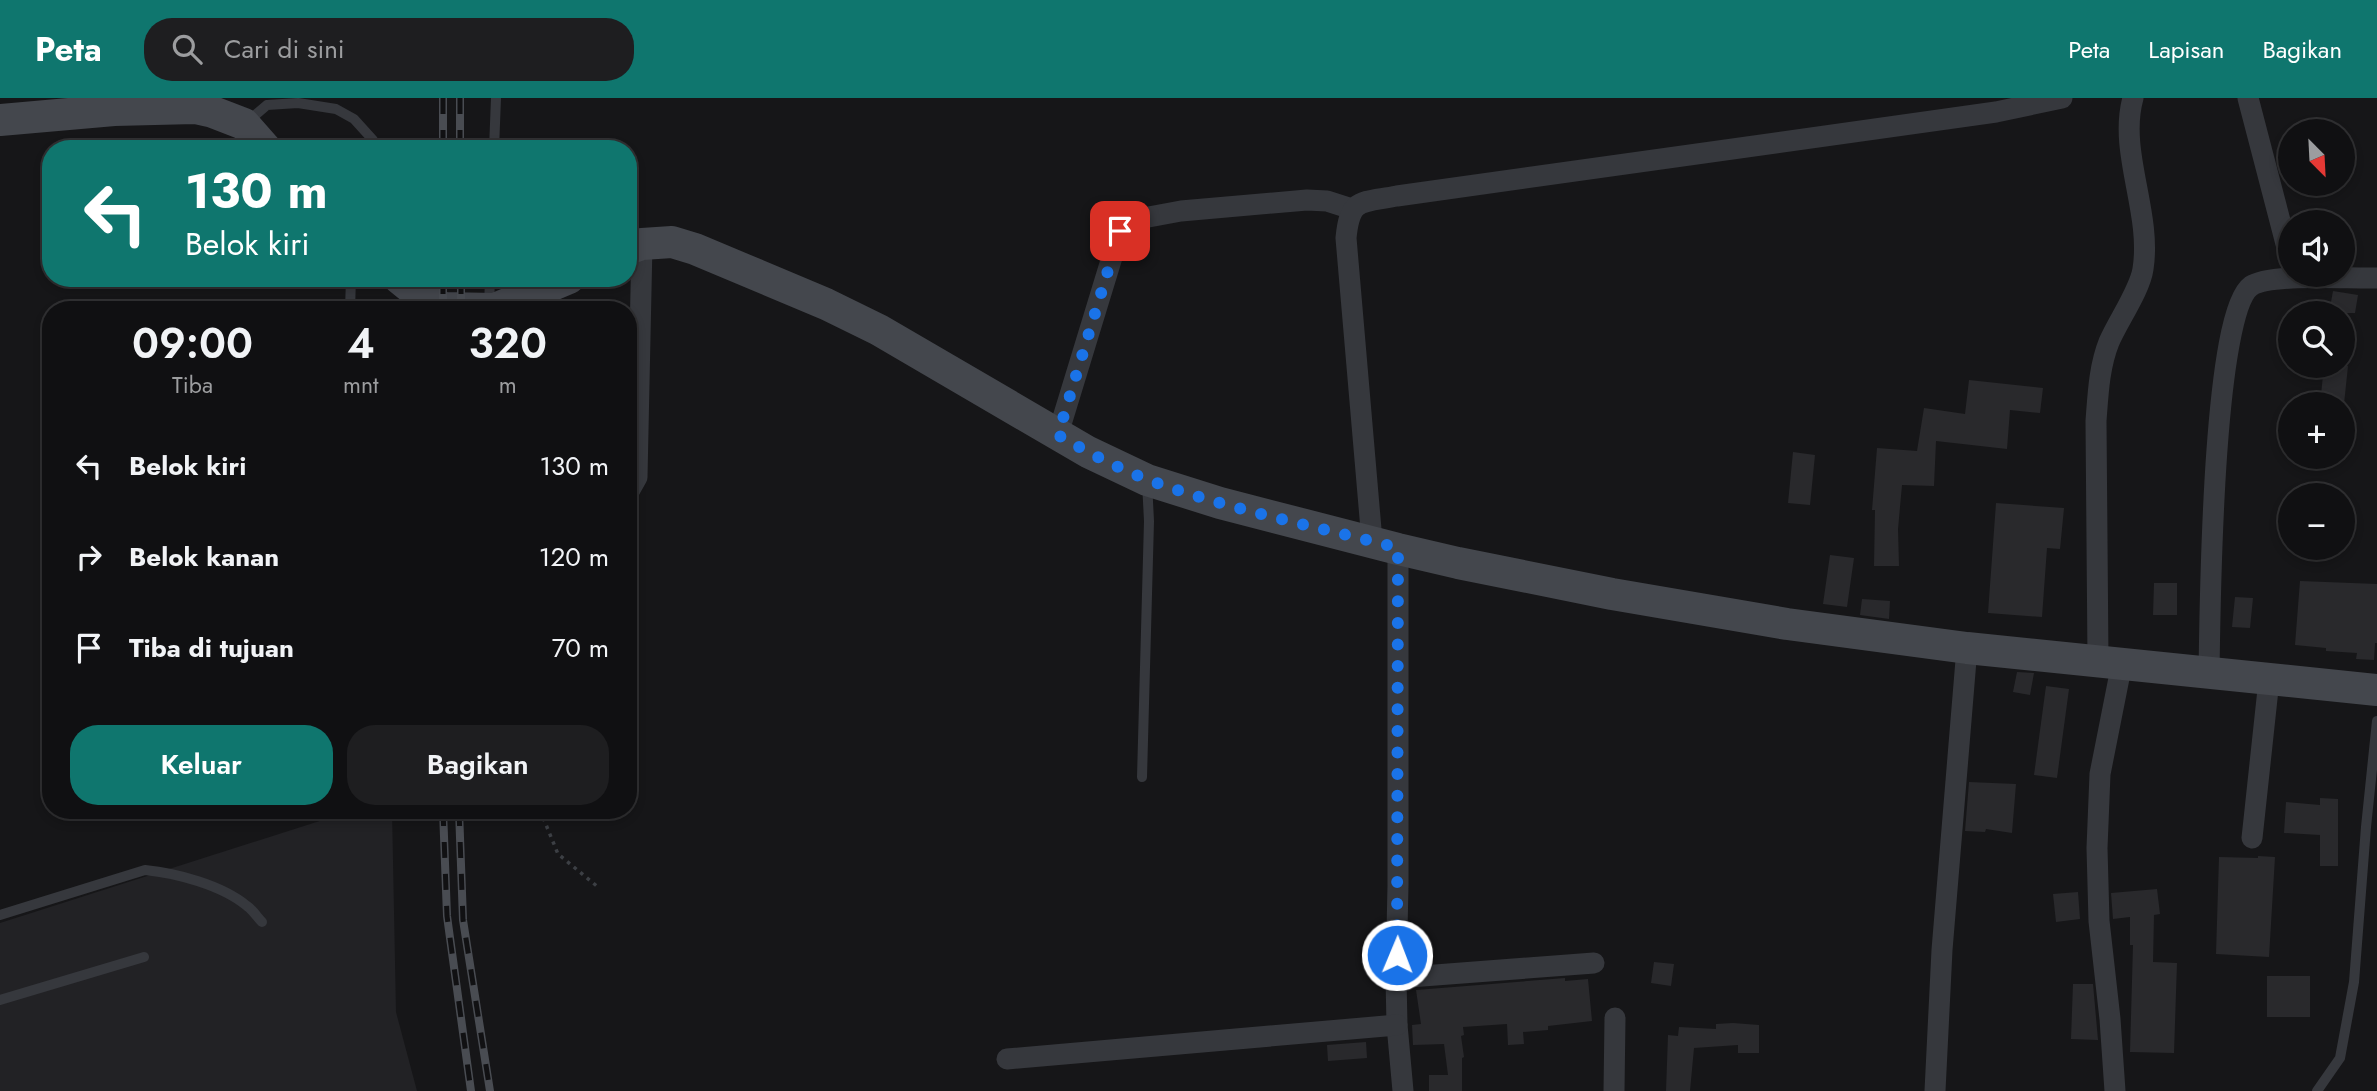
<!DOCTYPE html>
<html lang="id">
<head>
<meta charset="utf-8">
<style>
  :root { --surface:#101012; --page:#1e1e20; --text:#f1f3f6; --muted:#9c9d9f; --line:#303032; --accent:#0f766e }
  body { margin:0; font-family:Jost,sans-serif; background:var(--page); color:var(--text); height:100vh; display:flex; flex-direction:column; font-size:26px; white-space:nowrap }
  * { box-sizing:border-box; margin:0 }
  p { font-size:23px; color:var(--muted) }
  .icon { flex:none; width:38px; height:38px; fill:none; stroke:currentColor; stroke-width:2; stroke-linecap:round; stroke-linejoin:round }
  .map { position:relative; flex:1; overflow:hidden }
  .drawer { position:absolute; left:42px; top:203px; width:595px; height:518px; display:flex; flex-direction:column; background:var(--surface); border-radius:28px; box-shadow:0 4px 10px #0003,0 0 0 2px var(--line) }
  .drawer>* { flex:none }
  .guide { position:absolute; left:42px; top:42px; width:595px; height:147px; border-radius:28px; box-shadow:0 4px 10px #0003,0 0 0 2px var(--line); background:#0f766e; color:#fff; overflow:hidden }
  .needle { width:46px; rotate:156deg }
  .fabs { position:absolute; left:2278px; top:21px; display:grid; gap:14px }
  .fabs a { display:grid; place-items:center; width:77px; height:77px; border-radius:50%; background:var(--surface); box-shadow:0 4px 10px #0003,0 0 0 2px var(--line); font-size:35px }
  .pin { position:absolute; display:grid; place-items:center; width:60px; height:60px; color:#fff; margin:-30px; border-radius:14px; box-shadow:0 4px 10px #0006 }
  .me { position:absolute; width:77px; margin:-38px; rotate:1deg; stroke-linejoin:round; filter:drop-shadow(0 0 5px #0008) }
  .turn { display:flex; align-items:center; gap:24px; height:147px; padding:0 28px; font-size:32px }
  .turn .icon { width:91px; height:91px; stroke-width:2.5 }
  .turn b { display:block; font-size:49px; line-height:60px }
  .eta { display:flex; justify-content:space-evenly; align-items:center; height:119px; text-align:center }
  .eta b { font-size:42px; font-weight:600; line-height:49px }
  .action { display:flex; gap:14px; margin-top:auto; padding:14px 28px }
  .action a { flex:1; height:80px; border-radius:28px; background:var(--accent); color:#fff; font-size:28px; font-weight:600; line-height:80px; text-align:center }
  .action a+a { background:var(--page); color:var(--text) }
  ul { padding:0; list-style:none }
  li { display:flex; align-items:center; gap:21px; height:91px; padding:0 28px }
  li div { flex:1 }
  li b { display:block; font-size:26px }
  li em { font-style:normal }
  header { display:flex; align-items:center; gap:42px; box-sizing:border-box; height:98px; padding:0 35px; background:var(--accent); color:#fff }
  header strong { font-size:33px }
  nav { display:flex; gap:38px; margin-inline-start:auto; font-size:24px }
  .search { width:490px; height:63px; background:var(--page); display:flex; align-items:center; gap:18px; box-sizing:border-box; padding:0 24px; border-radius:28px; color:var(--muted); font-size:26px }
  .map>svg:first-child { display:block }
  .built { fill:#222225 }
  .building { fill:#29292c }
  .lines { fill:none; stroke-linecap:round; stroke-linejoin:round }
  .path { stroke:#3c3f44; stroke-width:3.5; stroke-dasharray:3.5 5; stroke-linecap:butt }
  .lane { stroke:#36383d; stroke-width:10 }
  .street { stroke:#36383d; stroke-width:21 }
  .secondary { stroke:#44474d; stroke-width:32 }
  .rail-casing { stroke:#494c52; stroke-width:8 }
  .rail { stroke:#111113; stroke-width:5; stroke-dasharray:16; stroke-linecap:butt }
  .route { stroke:#1a73e8; stroke-width:12; stroke-dasharray:0 21.6 }
</style>
</head>
<body>
<header>
<strong>Peta</strong>
<div class="search"><svg class="icon" aria-label="search" viewBox="0 0 24 24"><circle cx="10" cy="10" r="6"/><path d="M15 15l6 6"/></svg>Cari di sini</div>
<nav><a>Peta</a><a>Lapisan</a><a>Bagikan</a></nav>
</header>
<div class="map">
<svg width="2377" height="993" viewBox="0 0 2377 993">
  <rect width="100%" height="100%" fill="#161618"/>
  <path class="built" d="M354 712H392L396 914 417 993H0V825Z"/>
  <g class="building">
    <path d="M2333 193 2358 197 2355 215H2329Z"/>
    <path d="M2324 268H2348L2344 306H2320Z"/>
    <path d="M1969 282 2043 290 2040 315 2010 312 2007 351 1936 343 1934 388 1902 387 1898 431 1899 468H1874L1875 412H1872L1877 350 1917 353 1924 310 1965 316Z"/>
    <path d="M1793 354 1815 357 1810 407 1788 405Z"/>
    <path d="M1996 405 2064 410 2060 451 2047 450 2042 519 1988 515Z"/>
    <path d="M1830 457 1854 460 1847 509 1823 506Z"/>
    <path d="M2300 483 2377 486V545H2375L2374 562 2356 561 2357 555 2326 553V550L2295 547Z"/>
    <path d="M2154 485H2177V517H2153Z"/>
    <path d="M2235 499 2253 500 2250 530 2232 529Z"/>
    <path d="M1862 501 1890 503 1889 521 1860 517Z"/>
    <path d="M2017 574 2034 575 2030 597 2013 594Z"/>
    <path d="M2046 588 2069 591 2057 680 2034 677Z"/>
    <path d="M1969 684 2016 686 2012 735 1986 731 1985 734 1965 733Z"/>
    <path d="M2320 700 2338 701V768H2320V737L2284 735 2286 704 2320 707Z"/>
    <path d="M2258 758 2275 759 2269 859 2216 856 2219 759 2258 760Z"/>
    <path d="M2157 791 2160 816 2154 817 2153 864 2177 865 2174 955 2130 954 2133 847H2130V819L2113 821 2111 795Z"/>
    <path d="M2078 794 2080 821 2056 824 2053 796Z"/>
    <path d="M1654 864 1674 866 1671 888 1651 885Z"/>
    <rect x="2267" y="878" width="43" height="41"/>
    <path d="M1565 880V883L1588 881 1592 923 1548 928V932L1523 934 1524 946 1508 947 1507 926 1463 929 1464 937 1461 938 1464 959 1462 960V993H1429V977H1448L1444 946 1413 947 1412 927 1421 926 1416 892Z"/>
    <path d="M2073 886H2093L2098 942 2071 941Z"/>
    <path d="M1733 925 1759 927V955H1738V947L1694 950 1690 993H1666L1668 937 1678 938 1679 929 1716 931V926Z"/>
    <path d="M1366 944 1367 960 1328 963 1327 947Z"/>
  </g>
  <g class="lines">
    <path class="path" d="M540 712 558 756 598 789"/>
    <g class="lane">
      <path d="M246 25 267 7 298 5 336 11 354 21 373 42V51"/>
      <path d="M494 51 496 0"/>
      <path d="M489 209 490 180"/>
      <path d="M350 212 351 180"/>
      <path d="M1142 679 1149 423 1147 384"/>
      <path d="M0 817 145 772C176 775 222 787 247 808 253 812 257 819 262 824"/>
      <path d="M0 902 144 859"/>
      <path d="M2317 993 2340 960 2354 884 2366 729 2377 623"/>
    </g>
    <g class="street">
      <path d="M2248 0 2291 165"/>
      <path d="M1058 336 1120 133 1127 123 1181 113 1307 102 1327 103 1352 111"/>
      <path d="M628 395 637 379 642 146"/>
      <path d="M1372 443 1346 140C1350 99 1361 105 1397 98L1996 14 2062 0"/>
      <path d="M1398 451V787L1396 880 1397 927 1403 993"/>
      <path d="M2098 562 2096 323C2098 297 2099 269 2109 244 2118 223 2140 192 2143 171 2152 114 2118 54 2133 0"/>
      <path d="M2209 575C2210 516 2212 216 2251 188 2270 175 2350 181 2377 180"/>
      <path d="M2252 740 2269 582"/>
      <path d="M1396 880 1594 865"/>
      <path d="M1007 961 1397 927"/>
      <path d="M1614 993 1615 920"/>
      <path d="M1935 993 1942 852 1967 550"/>
      <path d="M2115 993 2110 921 2099 823 2097 750 2100 676 2122 565"/>
    </g>
    <g class="secondary">
      <path d="M0 22 114 12 195 10 213 14 244 26 266 51"/>
      <path d="M628 151 642 146 672 144 695 151 826 206 879 232 1088 354 1147 382 1220 405 1398 451 1458 465 1612 496 1787 526 1967 550 2377 592"/>
      <path d="M399 180 420 197 443 210 495 211 569 180"/>
    </g>
    <defs>
      <g id="rail">
        <path d="M443 0V51"/>
        <path d="M460 0V51"/>
        <path d="M443 180V212"/>
        <path d="M461 180V212"/>
        <path d="M443 712 447 818 471 993"/>
        <path d="M459 712 463 822 490 993"/>
      </g>
    </defs>
    <use href="#rail" class="rail-casing"/>
    <use href="#rail" class="rail"/>
  </g>
  <g class="lines">
    <path class="route" d="M1120 133 1058 337C1087 354 1117 370 1149 382 1230 412 1315 428 1398 450L1397 857"/>
  </g>
</svg>
<div class="fabs">
<a><svg class="needle" viewBox="-14 -14 28 28"><path d="M0-13l5 13h-10z" fill="#e53935"/><path d="M0 13l5-13h-10z" fill="#9c9d9f"/></svg></a>
<a><svg class="icon" aria-label="sound" viewBox="0 0 24 24"><path d="M4 9h4l5-4v14l-5-4H4zM17 9q2 3 0 6"/></svg></a>
<a><svg class="icon" aria-label="search" viewBox="0 0 24 24"><circle cx="10" cy="10" r="6"/><path d="M15 15l6 6"/></svg></a>
<a>+</a>
<a>−</a>
</div>
<div class="pin" style="left:1120px;top:133px;background:#d93025"><svg class="icon" aria-label="arrive" viewBox="0 0 24 24"><path d="M6 21V4h12l-3 4 3 4H6"/></svg></div>
<svg class="me" style="left:1397px;top:857px" viewBox="-20 -20 40 40"><circle r="17" fill="#1a73e8" stroke="#fff" stroke-width="3"/><path d="M0-11L8 9 0 5-8 9z" fill="#fff"/></svg>
<div class="guide">
<div class="turn"><svg class="icon" aria-label="left" viewBox="0 0 24 24"><path d="M17 20v-9H6M10 6l-5 5 5 5"/></svg><div><b>130 m</b>Belok kiri</div></div>
</div>
<section class="drawer">
<div class="eta">
<div><b>09:00</b><p>Tiba</p></div>
<div><b>4</b><p>mnt</p></div>
<div><b>320</b><p>m</p></div>
</div>
<ul>
<li><svg class="icon" aria-label="left" viewBox="0 0 24 24"><path d="M17 20v-9H6M10 6l-5 5 5 5"/></svg><div><b>Belok kiri</b></div><em>130 m</em></li>
<li><svg class="icon" aria-label="right" viewBox="0 0 24 24"><path d="M7 20v-9h11M14 6l5 5-5 5"/></svg><div><b>Belok kanan</b></div><em>120 m</em></li>
<li><svg class="icon" aria-label="arrive" viewBox="0 0 24 24"><path d="M6 21V4h12l-3 4 3 4H6"/></svg><div><b>Tiba di tujuan</b></div><em>70 m</em></li>
</ul>
<div class="action"><a>Keluar</a><a>Bagikan</a></div>
</section>
</div>
</body>
</html>
